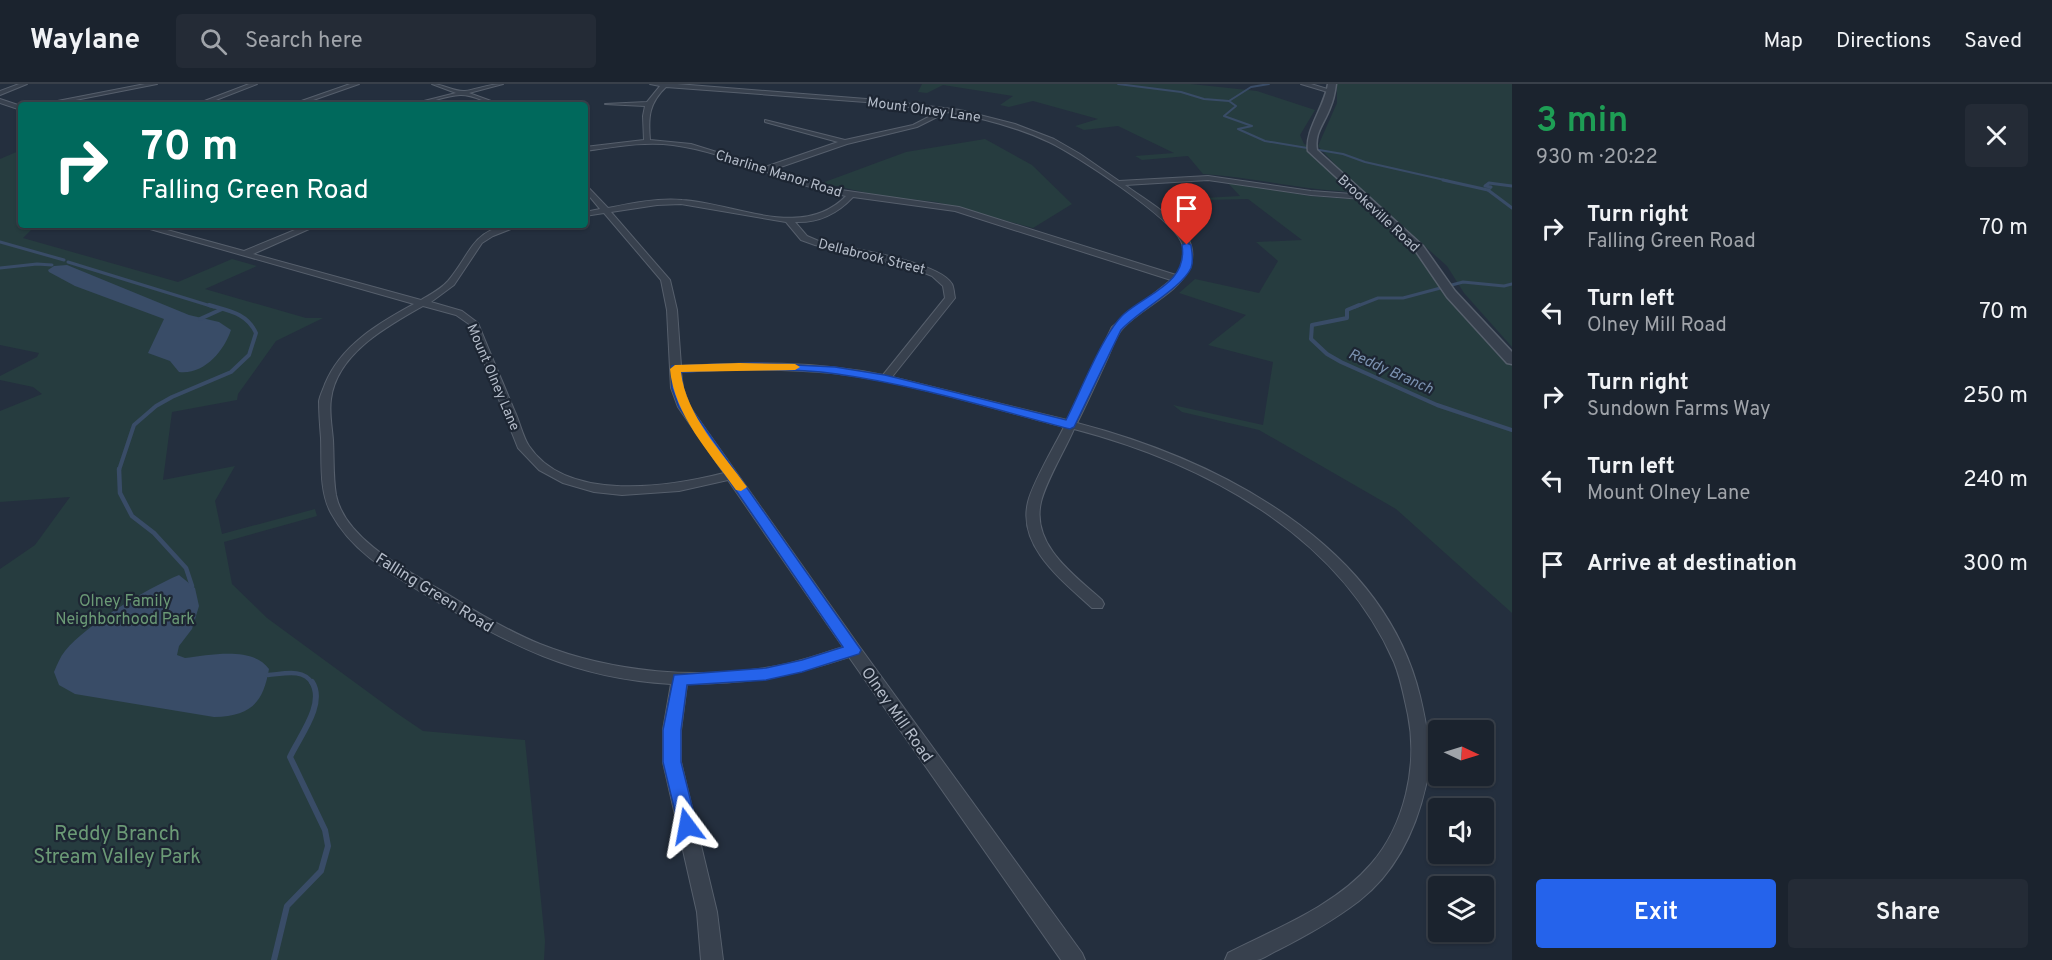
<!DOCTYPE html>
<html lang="en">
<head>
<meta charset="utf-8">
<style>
  :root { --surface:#1b232e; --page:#242b36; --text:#f1f3f6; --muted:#a0a4aa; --line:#39404a; --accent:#2563eb }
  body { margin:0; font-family:Overpass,sans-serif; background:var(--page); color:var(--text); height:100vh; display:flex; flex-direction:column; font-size:22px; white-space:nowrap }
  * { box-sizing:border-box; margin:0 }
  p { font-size:20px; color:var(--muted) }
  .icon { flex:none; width:33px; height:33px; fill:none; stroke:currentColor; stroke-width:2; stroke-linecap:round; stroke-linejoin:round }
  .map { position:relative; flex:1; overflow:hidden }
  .panel { display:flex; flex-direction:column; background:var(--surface); width:540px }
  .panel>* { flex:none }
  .guide { position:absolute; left:18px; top:18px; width:570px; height:126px; border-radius:6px; box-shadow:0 2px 4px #0004,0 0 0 2px var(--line); background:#00695c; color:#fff; overflow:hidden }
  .needle { width:39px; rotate:94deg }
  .fabs { position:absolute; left:1428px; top:636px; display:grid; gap:12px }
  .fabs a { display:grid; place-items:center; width:66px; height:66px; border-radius:6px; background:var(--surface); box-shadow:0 2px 4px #0004,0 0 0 2px var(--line); font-size:30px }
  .pin { position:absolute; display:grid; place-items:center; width:51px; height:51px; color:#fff; margin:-62px -26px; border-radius:50% 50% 50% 0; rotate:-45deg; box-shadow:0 0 6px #0007 }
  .pin .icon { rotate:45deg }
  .me { position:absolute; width:66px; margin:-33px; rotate:347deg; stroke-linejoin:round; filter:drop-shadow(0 0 4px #0008) }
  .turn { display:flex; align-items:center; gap:21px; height:126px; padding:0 24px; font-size:27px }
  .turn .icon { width:78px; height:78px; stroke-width:2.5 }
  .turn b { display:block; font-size:42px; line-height:51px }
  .round { display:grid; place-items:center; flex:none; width:63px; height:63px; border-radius:6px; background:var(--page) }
  .head { display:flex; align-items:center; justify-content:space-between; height:102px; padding:0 24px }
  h1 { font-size:36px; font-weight:600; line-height:45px; color:#1e9e55 }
  .action { display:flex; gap:12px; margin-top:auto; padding:12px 24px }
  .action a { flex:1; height:69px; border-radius:6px; background:var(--accent); color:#fff; font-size:24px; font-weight:600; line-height:69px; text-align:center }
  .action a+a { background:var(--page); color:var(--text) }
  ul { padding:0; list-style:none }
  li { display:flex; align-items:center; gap:18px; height:84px; padding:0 24px }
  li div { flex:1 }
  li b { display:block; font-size:22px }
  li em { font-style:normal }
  header { display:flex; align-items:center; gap:36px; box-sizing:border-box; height:84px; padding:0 30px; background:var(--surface); border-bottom:2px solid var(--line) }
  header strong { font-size:28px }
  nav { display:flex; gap:33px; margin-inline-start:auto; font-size:21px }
  .search { width:420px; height:54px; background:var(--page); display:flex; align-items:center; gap:15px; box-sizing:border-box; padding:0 21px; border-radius:6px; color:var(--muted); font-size:22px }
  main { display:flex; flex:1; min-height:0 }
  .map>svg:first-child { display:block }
  .green { fill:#263c3f }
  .water { fill:#394c67 }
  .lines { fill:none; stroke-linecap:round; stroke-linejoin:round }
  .stream-far4 { stroke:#394c67; stroke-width:2 }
  .stream-far3 { stroke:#394c67; stroke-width:3 }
  .stream-far2 { stroke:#394c67; stroke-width:4 }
  .stream-far1 { stroke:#394c67; stroke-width:4.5 }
  .stream { stroke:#394c67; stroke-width:6 }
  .minor-casing { stroke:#565f6c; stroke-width:2 }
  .tertiary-casing { stroke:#565f6c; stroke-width:3 }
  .minor { fill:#38414e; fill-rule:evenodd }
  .tertiary { fill:#38414e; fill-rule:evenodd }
  .route { fill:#2563eb; stroke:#184099; stroke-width:1.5 }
  .slow { fill:#f59e0b }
  .labels { text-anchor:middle; stroke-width:4.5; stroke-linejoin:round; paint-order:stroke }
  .far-street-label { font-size:14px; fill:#b4bcc9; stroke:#1d2633 }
  .far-water-label { font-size:15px; font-style:italic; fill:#7c92b1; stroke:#1d2633 }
  .street-label { font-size:16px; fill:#b4bcc9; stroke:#1d2633 }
  .park-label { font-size:16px; fill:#6b9a76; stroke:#1d2633 }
  .near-park-label { font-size:20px; fill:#6b9a76; stroke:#1d2633 }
</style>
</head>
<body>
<header>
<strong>Waylane</strong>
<div class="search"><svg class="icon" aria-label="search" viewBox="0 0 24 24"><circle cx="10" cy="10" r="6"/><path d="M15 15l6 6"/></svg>Search here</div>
<nav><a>Map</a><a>Directions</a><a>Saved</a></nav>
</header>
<main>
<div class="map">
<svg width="1512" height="876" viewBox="0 0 1512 876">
  <rect width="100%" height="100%" fill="#242f3e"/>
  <g class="green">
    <path d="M922 0H1191L1257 7 1315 26 1300 51 1304 60 1310 62 1356 108C1305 107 1254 93 1203 90L1188 72 1142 76 1135 72 1174 69 1118 42 1084 46 1075 42 1098 35 1033 17 1009 23 1000 21 1013 12 943 1 927 9 918 8Z"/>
    <path d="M1337 0H1512V263L1464 209 1447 182 1343 89 1318 62 1337 19Z"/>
    <path d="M985 55 1032 81 1072 120 1033 144 936 118 881 112 822 99 906 68Z"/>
    <path d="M21 66V141H36L23 154 178 198 232 175 257 182 205 205 306 234H323L276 257 238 310 237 316 172 328 163 396 235 382 215 417 222 450 315 425 317 432 224 458 232 500 267 534 398 630 423 647 525 656 545 857 544 876H0V485L35 461 70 413 0 418V327L42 310 33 303 0 296V292L37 273 39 269 0 261V75Z"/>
    <path d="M1227 98 1309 112 1365 116 1395 142 1512 275V529L1396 425 1259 346 1182 328 1173 321 1263 341 1273 278 1208 261 1246 231 1179 209 1195 195 1259 209 1278 177 1256 158 1302 156 1248 115 1206 116 1204 114 1240 112Z"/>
  </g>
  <g class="water">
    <path d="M67 181 189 231 219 238 231 246C224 267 204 291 179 288L170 277 148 269 164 235 75 202 49 188 48 186 54 182Z"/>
    <path d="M179 491 195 504 199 522 192 545 179 562 177 571 185 574C210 571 253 562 269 585 263 620 250 632 214 633L75 610 59 601 54 588C57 581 60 573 65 567 87 540 146 505 179 491Z"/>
  </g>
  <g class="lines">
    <g class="stream-far4">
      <path d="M1118 0 1181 8 1204 15 1229 17"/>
      <path d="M1269 0 1251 3 1229 17 1236 22 1224 32 1252 42 1238 45 1265 57 1343 70 1365 78 1449 97"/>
    </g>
    <g class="stream-far3">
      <path d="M1443 96 1488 106 1512 124"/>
      <path d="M1488 106 1491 103 1485 102 1489 99 1512 102"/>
      <path d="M0 158 64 176"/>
      <path d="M68 178 214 223"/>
      <path d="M0 184 37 180 52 181"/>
      <path d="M1355 223 1378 214H1403L1463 198 1504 202 1512 200"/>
    </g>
    <g class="stream-far2">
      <path d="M1359 221 1347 226V234L1312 241 1311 255 1327 270 1341 278 1437 321 1512 346"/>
      <path d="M200 235 222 225"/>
      <path d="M119 386 134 341 156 322 172 313 231 288 249 271 256 249C247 229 229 227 209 221"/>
    </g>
    <g class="stream-far1">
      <path d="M119 385 120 409 132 432 154 449 186 484 192 502"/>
      <path d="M268 591C283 590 303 584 312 599"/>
    </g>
    <path class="stream" d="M274 876 287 822 321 787 328 762 325 746 290 673C299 653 326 620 312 598"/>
    <defs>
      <g id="minor">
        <path d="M19 0H27L0 11V7Z"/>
        <path d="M145 0H157L50 21H37Z"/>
        <path d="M249 0H257L203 21H194Z"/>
        <path d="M350 0H359L299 21H290Z"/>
        <path d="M432 0C443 0 454 8 465 7 478 5 489 0 503 0L469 9 502 21C488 21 474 10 460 11 442 12 426 21 408 21L456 9Z"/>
        <path d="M650 0H677L879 16 960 26 1015 40 1054 55 1080 70 1119 97 1208 92 1311 107 1366 111 1367 113 1363 115 1311 111 1208 96 1125 101C1160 127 1225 158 1173 205 1157 219 1137 229 1123 244 1116 251 1112 264 1108 273 1098 295 1088 317 1077 339 1216 375 1383 459 1420 612 1427 642 1433 671 1426 701 1416 746 1395 789 1359 817 1334 836 1306 852 1278 866 1271 869 1264 875 1257 876 1247 876 1235 876 1225 876L1228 869C1277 844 1335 822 1371 780 1405 741 1418 681 1408 631 1404 613 1401 595 1394 578 1338 450 1204 379 1074 345 1065 366 1046 397 1041 418 1031 461 1074 491 1102 516L1104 520 1102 524H1092C1063 497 1017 463 1028 418 1033 398 1054 363 1064 343 988 323 910 298 832 289 782 284 732 285 681 288L683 304 690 323 859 562 1082 869 1085 876H1061L849 573C791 592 750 600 687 600L681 646V678L717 828 723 876H701L697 828 663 678V646L671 600C572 594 510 561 426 511 390 489 352 468 331 429 319 407 322 378 321 354 320 342 319 329 319 317 320 311 323 306 325 300 341 261 379 239 414 220L136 141H149L244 167 307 141H318L253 170 421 216C431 210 441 205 448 197 473 167 473 141 521 141L493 152 482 159 454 201 431 218 462 227 478 239C490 269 503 299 515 328 520 339 523 353 529 362 567 419 669 403 724 389L678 323 671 304 667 226 661 196 604 129 585 132V128L600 125 585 107V100L608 124C632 119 657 114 682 116 735 119 802 157 846 112 786 101 733 69 673 61 644 57 614 63 585 67V63L644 56 643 32 645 22 605 20 647 18 660 2ZM666 3 879 19 940 27 913 41 845 56 765 36V38L838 58 765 83 691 60 650 56C648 33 649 19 666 3ZM947 28C982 34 1017 43 1049 58 1075 70 1170 133 1181 157 1187 169 1184 180 1176 191L959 123 841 106 772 86 847 60 917 43ZM853 113 955 127 1171 196 1112 243 1067 336 892 293 955 214C954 210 954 204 952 200 939 177 848 164 821 158L807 152 795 138C819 139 837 130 853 113ZM681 120 786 138 801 156 815 161 912 184 932 192 943 202 945 214 883 291C816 277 748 278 681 282L677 226 670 196 611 128 657 121ZM423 222 456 231 469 240 518 364 539 386 563 399 594 408 622 411 679 407 728 396 843 563C821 570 800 578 777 582 700 596 613 589 540 560 508 547 478 529 449 511 412 489 345 457 336 411 333 393 334 374 333 356 332 343 329 328 331 315 337 269 388 242 423 222Z"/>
        <path d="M1301 0H1311L1334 7 1331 9Z"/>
        <path d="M0 15 21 22V26L0 19Z"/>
      </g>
      <path id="tertiary" d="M1328 0H1336C1335 8 1333 17 1330 24 1324 40 1314 49 1317 66L1423 162 1455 207 1512 268V280L1507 279 1447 213 1415 166 1308 67C1305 46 1324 24 1328 0Z"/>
    </defs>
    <use href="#minor" class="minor-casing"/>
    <use href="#tertiary" class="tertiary-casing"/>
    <use href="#minor" class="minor"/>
    <use href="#tertiary" class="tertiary"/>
  </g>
  <path class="route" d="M1187 159 1191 161C1192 169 1194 176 1191 184 1182 204 1138 227 1121 246L1074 343 1070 345C993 325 916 301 837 290 786 283 733 286 681 288L683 304 690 323 861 566 859 570 802 588 766 596 687 601 681 646V678L697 742 694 748 687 750 680 748 663 678V646L674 591 766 584 802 576 843 563 679 323 672 304V282L755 279 835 283 885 291 1066 336C1080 309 1103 249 1124 230 1148 209 1188 199 1182 161Z"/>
  <path class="slow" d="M739 279 795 280 800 283 795 286 681 288C686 332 722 368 747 403L741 407 736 406C710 369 674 331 670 285L675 281Z"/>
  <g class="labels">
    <g class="far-street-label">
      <text transform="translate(924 25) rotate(8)" y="5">Mount Olney Lane</text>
      <text transform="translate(779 89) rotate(17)" y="5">Charline Manor Road</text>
      <text transform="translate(1379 129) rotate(43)" y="5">Brookeville Road</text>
      <text transform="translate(872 172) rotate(14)" y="5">Dellabrook Street</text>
      <text transform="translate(494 293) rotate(67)" y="5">Mount Olney Lane</text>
    </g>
    <g class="far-water-label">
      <text transform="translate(1391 287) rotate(24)" y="5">Reddy Branch</text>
    </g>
    <g class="street-label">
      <text transform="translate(435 508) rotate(32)" y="6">Falling Green Road</text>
      <text transform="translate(898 630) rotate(55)" y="6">Olney Mill Road</text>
    </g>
    <g class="park-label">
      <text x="125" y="522">Olney Family<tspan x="125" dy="18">Neighborhood Park</tspan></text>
    </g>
    <g class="near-park-label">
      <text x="117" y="756">Reddy Branch<tspan x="117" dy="23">Stream Valley Park</tspan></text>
    </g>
  </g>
</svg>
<div class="fabs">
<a><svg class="needle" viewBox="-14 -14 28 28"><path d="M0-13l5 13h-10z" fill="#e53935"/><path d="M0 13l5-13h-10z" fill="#a0a4aa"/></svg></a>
<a><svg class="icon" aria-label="sound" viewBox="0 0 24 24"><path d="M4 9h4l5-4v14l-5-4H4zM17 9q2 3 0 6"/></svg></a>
<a><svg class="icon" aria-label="layers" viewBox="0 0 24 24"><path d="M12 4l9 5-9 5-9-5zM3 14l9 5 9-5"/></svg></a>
</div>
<div class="pin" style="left:1187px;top:161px;background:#d93025"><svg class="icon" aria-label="arrive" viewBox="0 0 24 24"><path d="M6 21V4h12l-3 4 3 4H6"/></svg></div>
<svg class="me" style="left:687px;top:742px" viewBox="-20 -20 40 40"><path d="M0-17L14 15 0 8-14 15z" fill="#2563eb" stroke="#fff" stroke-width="4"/></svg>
<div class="guide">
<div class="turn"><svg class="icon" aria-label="right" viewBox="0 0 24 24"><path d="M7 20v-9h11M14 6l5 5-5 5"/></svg><div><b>70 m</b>Falling Green Road</div></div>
</div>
</div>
<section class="panel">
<div class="head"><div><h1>3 min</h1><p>930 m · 20:22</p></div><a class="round"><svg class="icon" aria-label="close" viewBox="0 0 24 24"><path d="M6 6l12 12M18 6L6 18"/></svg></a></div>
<ul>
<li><svg class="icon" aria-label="right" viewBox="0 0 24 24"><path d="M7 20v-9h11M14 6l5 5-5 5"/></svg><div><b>Turn right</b><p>Falling Green Road</p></div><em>70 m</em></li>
<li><svg class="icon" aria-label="left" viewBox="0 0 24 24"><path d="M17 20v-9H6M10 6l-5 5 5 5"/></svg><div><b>Turn left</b><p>Olney Mill Road</p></div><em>70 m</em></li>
<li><svg class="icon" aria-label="right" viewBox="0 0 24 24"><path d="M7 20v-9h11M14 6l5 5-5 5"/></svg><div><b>Turn right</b><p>Sundown Farms Way</p></div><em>250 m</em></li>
<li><svg class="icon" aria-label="left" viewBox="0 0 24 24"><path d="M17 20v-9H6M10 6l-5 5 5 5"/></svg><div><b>Turn left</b><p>Mount Olney Lane</p></div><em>240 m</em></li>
<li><svg class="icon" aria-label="arrive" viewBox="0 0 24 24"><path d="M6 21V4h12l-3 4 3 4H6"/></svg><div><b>Arrive at destination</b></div><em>300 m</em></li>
</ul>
<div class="action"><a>Exit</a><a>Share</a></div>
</section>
</main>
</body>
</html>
